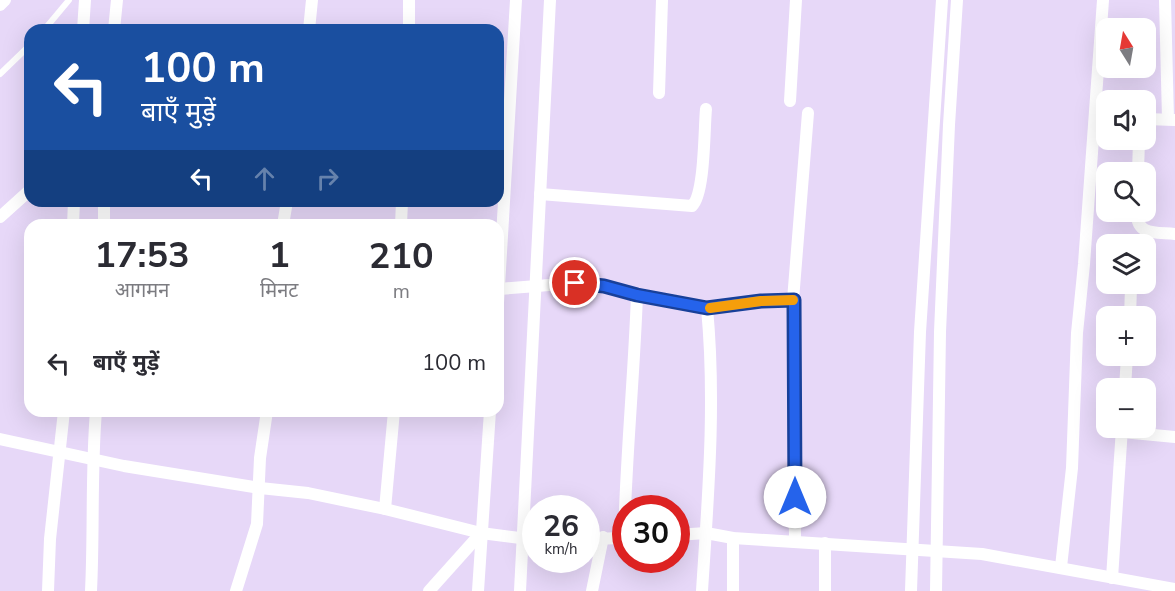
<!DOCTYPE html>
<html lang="hi">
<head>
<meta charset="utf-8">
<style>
  :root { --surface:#fff; --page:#f7f7f7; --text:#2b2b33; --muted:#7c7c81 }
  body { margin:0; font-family:"Nunito Sans","Noto Sans Devanagari",sans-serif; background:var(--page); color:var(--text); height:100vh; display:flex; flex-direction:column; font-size:22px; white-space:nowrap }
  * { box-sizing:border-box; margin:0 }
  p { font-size:20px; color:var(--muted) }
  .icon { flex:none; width:33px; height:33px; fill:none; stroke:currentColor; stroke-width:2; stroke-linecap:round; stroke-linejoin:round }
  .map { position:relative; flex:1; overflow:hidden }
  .sheet { position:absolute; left:24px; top:219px; width:480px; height:198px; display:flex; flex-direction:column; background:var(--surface); border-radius:18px; box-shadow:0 6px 24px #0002 }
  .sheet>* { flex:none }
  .guide { position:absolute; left:24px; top:24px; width:480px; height:183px; border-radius:18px; box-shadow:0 6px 24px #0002; background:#1a4fa0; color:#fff; overflow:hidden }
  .needle { width:39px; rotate:349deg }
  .fabs { position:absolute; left:1096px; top:18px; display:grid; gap:12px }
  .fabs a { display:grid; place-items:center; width:60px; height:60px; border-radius:12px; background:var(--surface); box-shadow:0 6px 24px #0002; font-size:30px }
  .speed { position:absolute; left:522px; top:495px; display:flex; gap:12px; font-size:30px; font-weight:700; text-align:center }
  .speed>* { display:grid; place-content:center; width:78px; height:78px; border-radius:50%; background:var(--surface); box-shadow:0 6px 24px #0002; line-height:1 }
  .speed small { font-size:15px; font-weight:400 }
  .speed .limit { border:9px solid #d22; background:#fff; color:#111 }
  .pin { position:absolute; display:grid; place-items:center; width:51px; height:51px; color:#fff; margin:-26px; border:3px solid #fff; border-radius:50%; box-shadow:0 2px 6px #0007 }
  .me { position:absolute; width:66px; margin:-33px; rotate:0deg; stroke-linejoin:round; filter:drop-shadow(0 0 4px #0008) }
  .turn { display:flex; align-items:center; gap:21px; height:126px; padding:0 18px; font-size:27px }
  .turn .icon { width:78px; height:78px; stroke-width:2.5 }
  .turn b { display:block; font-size:42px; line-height:51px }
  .lanes { display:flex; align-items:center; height:57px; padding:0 18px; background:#0003; justify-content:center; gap:30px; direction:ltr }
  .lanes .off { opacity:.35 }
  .eta { display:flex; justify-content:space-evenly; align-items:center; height:102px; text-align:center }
  .eta b { font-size:36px; font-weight:700; line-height:42px }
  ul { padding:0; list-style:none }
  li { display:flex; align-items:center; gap:18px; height:84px; padding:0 18px }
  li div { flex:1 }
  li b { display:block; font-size:22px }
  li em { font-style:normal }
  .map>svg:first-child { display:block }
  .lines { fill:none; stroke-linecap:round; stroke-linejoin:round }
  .service { stroke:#fff; stroke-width:6 }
  .minor { stroke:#fff; stroke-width:12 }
  .route-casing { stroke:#184099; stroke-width:15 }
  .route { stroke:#2563eb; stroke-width:10 }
  .slow { stroke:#f59e0b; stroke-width:10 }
</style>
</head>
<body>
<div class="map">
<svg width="1175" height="591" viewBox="0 0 1175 591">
  <rect width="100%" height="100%" fill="#e7d8f8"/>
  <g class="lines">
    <g class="service">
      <path d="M44 30 69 0"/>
      <path d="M0 74 30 45"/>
    </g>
    <g class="minor">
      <path d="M1165 0 1168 119"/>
      <path d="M0 5 5 0"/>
      <path d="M83 30 85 0"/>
      <path d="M114 30 117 0"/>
      <path d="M309 30 312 0"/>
      <path d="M409 30V0"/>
      <path d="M659 93 662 0"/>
      <path d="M790 101 796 0"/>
      <path d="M1146 119 1174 120"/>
      <path d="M1138 172 1139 140"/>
      <path d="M540 194 692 206C705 194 704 129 706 109"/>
      <path d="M1137 212C1136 236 1156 232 1175 234"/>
      <path d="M0 217 30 190"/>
      <path d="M73 225 74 201"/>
      <path d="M104 225V201"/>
      <path d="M283 225 287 201"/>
      <path d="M401 225 402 201"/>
      <path d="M499 289 575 283 604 286 637 295 707 308 761 301 793 300 795 541"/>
      <path d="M793 300 808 113"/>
      <path d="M498 303 516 0"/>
      <path d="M1130 316 1131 288"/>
      <path d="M1125 388 1127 356"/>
      <path d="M1122 432 1175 437"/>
      <path d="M0 439 124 466 260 488 308 493 385 509 481 533 536 540"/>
      <path d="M385 509 394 411"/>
      <path d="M676 535 706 533 733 538 982 554 1175 589"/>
      <path d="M624 538C626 457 634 376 637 295"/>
      <path d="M733 538V591"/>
      <path d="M586 539 626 538"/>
      <path d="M1061 567 1072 468 1077 333 1084 264 1103 0"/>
      <path d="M1112 578 1122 428"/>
      <path d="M48 591 50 539 64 411"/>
      <path d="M91 591C94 531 91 471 96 411"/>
      <path d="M236 591 257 524 260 458 267 411"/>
      <path d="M429 591 481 533"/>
      <path d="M478 591 490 411"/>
      <path d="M520 591 550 0"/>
      <path d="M592 591 603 537"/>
      <path d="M702 591C708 497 716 403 707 308"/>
      <path d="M825 591V543"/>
      <path d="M911 591 920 332 942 0"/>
      <path d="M936 591 940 332 949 125 957 0"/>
    </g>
  </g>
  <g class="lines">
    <defs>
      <path id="route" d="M575 283 604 286 637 295 707 308 761 301 794 300 795 497"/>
    </defs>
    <use href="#route" class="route-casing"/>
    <use href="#route" class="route"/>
    <path class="slow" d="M710 308 761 301 793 300"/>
  </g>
</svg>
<div class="fabs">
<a><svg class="needle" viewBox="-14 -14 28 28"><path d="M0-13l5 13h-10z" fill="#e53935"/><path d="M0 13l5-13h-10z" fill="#7c7c81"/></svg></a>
<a><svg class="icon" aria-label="sound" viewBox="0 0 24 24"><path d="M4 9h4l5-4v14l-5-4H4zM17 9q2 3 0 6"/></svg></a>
<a><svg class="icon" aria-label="search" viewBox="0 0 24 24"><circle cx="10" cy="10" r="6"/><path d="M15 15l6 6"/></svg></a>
<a><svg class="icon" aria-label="layers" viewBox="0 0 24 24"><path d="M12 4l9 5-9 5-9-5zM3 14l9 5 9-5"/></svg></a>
<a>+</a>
<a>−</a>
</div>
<div class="speed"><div>26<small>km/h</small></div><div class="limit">30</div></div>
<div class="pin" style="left:575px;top:283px;background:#d93025"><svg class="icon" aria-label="arrive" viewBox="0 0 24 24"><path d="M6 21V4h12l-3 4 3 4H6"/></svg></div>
<svg class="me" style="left:795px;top:497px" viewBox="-20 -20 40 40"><circle r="19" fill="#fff"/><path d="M0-13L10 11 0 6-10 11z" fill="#2563eb"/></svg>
<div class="guide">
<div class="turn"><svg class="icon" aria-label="left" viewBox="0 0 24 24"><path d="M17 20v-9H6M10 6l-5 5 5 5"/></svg><div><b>100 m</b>बाएँ मुड़ें</div></div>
<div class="lanes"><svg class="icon" aria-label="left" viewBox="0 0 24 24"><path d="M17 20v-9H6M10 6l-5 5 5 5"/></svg><svg class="icon off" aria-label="ahead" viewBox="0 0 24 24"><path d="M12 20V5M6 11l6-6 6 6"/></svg><svg class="icon off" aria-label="right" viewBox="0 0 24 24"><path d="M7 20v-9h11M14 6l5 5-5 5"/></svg></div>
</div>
<section class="sheet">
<div class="eta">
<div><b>17:53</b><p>आगमन</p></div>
<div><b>1</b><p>मिनट</p></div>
<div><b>210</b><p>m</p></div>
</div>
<ul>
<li><svg class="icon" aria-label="left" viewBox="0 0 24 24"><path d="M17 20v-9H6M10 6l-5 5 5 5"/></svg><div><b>बाएँ मुड़ें</b></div><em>100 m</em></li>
</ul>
</section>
</div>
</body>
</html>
